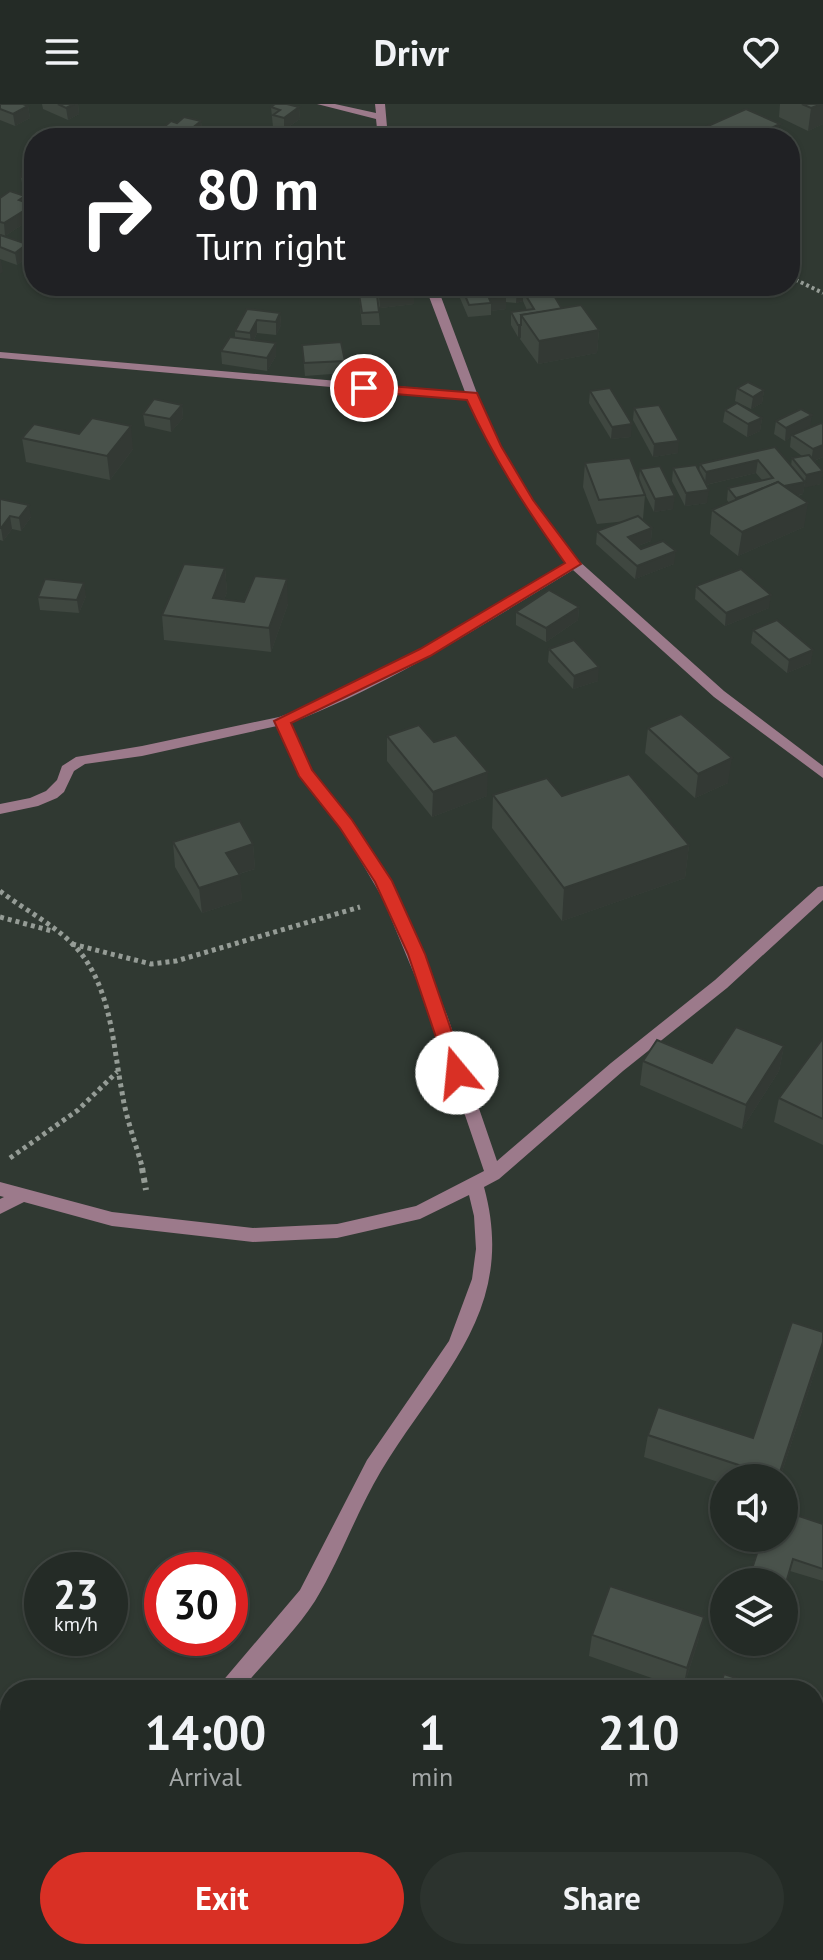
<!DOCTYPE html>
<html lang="en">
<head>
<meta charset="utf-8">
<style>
  :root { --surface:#242b26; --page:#2c332e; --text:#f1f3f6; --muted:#a3a7a7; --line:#414743; --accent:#d93025 }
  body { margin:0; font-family:"PT Sans",sans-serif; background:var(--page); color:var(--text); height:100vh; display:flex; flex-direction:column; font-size:30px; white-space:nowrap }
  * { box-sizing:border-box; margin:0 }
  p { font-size:26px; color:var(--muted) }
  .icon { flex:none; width:44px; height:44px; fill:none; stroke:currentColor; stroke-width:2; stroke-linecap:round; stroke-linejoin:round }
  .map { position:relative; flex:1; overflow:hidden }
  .drawer { position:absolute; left:0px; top:1576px; width:824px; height:280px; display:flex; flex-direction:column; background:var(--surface); border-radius:32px 32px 0 0; box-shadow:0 2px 6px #0004,0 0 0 2px var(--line) }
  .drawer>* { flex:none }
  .hud { position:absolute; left:24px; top:24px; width:776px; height:168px; border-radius:32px; box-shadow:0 2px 6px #0004,0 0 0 2px var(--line); background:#202124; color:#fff; overflow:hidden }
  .fabs { position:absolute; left:710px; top:1360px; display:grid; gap:16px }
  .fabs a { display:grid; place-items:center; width:88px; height:88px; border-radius:50%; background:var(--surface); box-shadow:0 2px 6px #0004,0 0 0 2px var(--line); font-size:40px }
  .speed { position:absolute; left:24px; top:1448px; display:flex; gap:16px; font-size:40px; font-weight:700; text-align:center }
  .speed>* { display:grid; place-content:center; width:104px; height:104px; border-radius:50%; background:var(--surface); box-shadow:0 2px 6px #0004,0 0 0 2px var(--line); line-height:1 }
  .speed small { font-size:20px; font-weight:400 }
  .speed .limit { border:12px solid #d22; background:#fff; color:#111 }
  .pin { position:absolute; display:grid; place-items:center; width:68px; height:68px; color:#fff; margin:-34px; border:4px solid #fff; border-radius:50%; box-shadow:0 2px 8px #0007 }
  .me { position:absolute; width:88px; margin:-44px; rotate:343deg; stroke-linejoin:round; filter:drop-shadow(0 0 6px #0008) }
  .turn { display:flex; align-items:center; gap:28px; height:168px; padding:0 40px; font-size:36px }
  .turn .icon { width:104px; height:104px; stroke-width:2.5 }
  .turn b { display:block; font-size:56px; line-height:68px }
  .eta { display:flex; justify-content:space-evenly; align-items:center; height:136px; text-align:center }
  .eta b { font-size:48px; font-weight:600; line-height:56px }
  .primary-button { display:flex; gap:16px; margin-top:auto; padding:16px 40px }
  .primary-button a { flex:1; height:92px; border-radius:48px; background:var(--accent); color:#fff; font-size:32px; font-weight:600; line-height:92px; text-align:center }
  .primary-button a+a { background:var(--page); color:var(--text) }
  header { display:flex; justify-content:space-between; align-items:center; height:104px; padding:0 40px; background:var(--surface); font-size:36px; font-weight:600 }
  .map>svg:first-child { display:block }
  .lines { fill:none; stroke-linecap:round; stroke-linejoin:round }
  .path-far2 { stroke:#959c96; stroke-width:4; stroke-dasharray:3 3; stroke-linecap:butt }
  .path-far1 { stroke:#959c96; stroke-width:5; stroke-dasharray:4 4; stroke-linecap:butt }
  .path { stroke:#959c96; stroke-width:6; stroke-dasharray:5 5; stroke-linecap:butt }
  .minor { fill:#9c7a8b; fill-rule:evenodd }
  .wall { fill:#3f4740 }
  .shaded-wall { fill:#333934 }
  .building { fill:#49524b; stroke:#333934; stroke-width:2 }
  .route { fill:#d93025; stroke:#8d1f18; stroke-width:2 }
</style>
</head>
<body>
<header><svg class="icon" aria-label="menu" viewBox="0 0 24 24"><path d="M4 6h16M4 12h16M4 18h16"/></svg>Drivr<svg class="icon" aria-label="heart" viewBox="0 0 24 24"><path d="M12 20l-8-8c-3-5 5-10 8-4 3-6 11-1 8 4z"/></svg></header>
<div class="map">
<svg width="823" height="1856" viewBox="0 0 823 1856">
  <rect width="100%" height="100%" fill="#303932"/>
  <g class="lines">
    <path class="path-far2" d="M790 173 823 189"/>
    <g class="path-far1">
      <path d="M0 787C27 808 62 824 83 852 112 892 113 942 122 988 126 1015 136 1040 143 1066"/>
      <path d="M0 813 52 827"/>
      <path d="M72 840 151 860 176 857 360 803"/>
      <path d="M10 1054 78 1006 117 968"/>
    </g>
    <path class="path" d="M142 1064 146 1086"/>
    <g class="minor">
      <path d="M317 0H335L376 9 375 0H385L388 34H378L376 15Z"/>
      <path d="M425 182H437L478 292 501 342 533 396 579 457 724 587 823 662V674L714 593 573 466C482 521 390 581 290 619L311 666 351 716 399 795 447 911 497 1057 611 959 715 876 818 783 823 782V796L727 884 623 967 499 1075 484 1083C518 1207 439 1271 381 1367 356 1409 340 1456 315 1497 295 1528 264 1558 241 1586H218L221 1579 300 1486 367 1356 449 1237 472 1175 476 1145 474 1112 469 1091 420 1115 337 1134 253 1138 112 1122 24 1098 0 1110V1095L4 1093 0 1092V1078L112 1108 253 1124 337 1120 416 1102 484 1067 431 911 383 795 341 723 298 668 277 622 142 652 85 660 74 667 64 688 57 694 38 702 0 710V700L30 694 46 687 57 676 62 662 76 653 142 642 279 613 306 603 420 546 567 459C525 404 496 358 468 295L0 254V248L465 288Z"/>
      <path d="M10 1836V1846H23L20 1854 0 1856V1843Z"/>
    </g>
  </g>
  <g class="wall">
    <path d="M0 0 28 2 30 14 15 22 0 16Z"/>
    <path d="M42 0H78L79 10 68 16 43 5Z"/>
    <path d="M780 0H823V20L808 27 779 13Z"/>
    <path d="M271 3H299L300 15 284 26 273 23Z"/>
    <path d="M201 17 202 29 196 34H164L163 24Z"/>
    <path d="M34 62V85H23L21 73Z"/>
    <path d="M25 92 26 98 33 101 34 113 5 132 0 130V94Z"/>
    <path d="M0 131 27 140 29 152 17 161 0 155Z"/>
    <path d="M306 182H331V184L307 185Z"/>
    <path d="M369 182H411L414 188V200L380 204 378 200 380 221H362L358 184 369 183Z"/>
    <path d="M461 182H532V186L599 226 597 249 538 260 520 235 521 233H518L511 221V208L527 206 523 197 516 199 506 198V205L491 207V211L468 213 460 194Z"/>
    <path d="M247 205 280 209 281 221 276 231 257 229 254 236 276 252 267 267 222 260 221 247 235 233V227Z"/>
    <path d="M302 241 345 257V269L305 272Z"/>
    <path d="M737 284 764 286 762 299 751 305 735 297Z"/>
    <path d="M590 287 631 333 611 335 589 299Z"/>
    <path d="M182 301 183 314 171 328 145 322 143 310Z"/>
    <path d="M634 304 678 349 653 353 633 316Z"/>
    <path d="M725 306 762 314 760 327 747 333 723 318Z"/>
    <path d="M776 317 810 323 823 320V353L814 357 821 380 804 383 803 390 798 392 804 423 738 452 710 430 712 406 729 399 727 396 728 384 762 376 756 369 706 381 707 399 685 402 672 377 673 364 699 367 700 360 775 343 791 362 792 354 802 352 790 343 791 333 785 337 774 330Z"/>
    <path d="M22 334 133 345 110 376 26 358Z"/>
    <path d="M585 359 639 375 640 365 673 405 654 408 644 388 645 391 643 415H642L652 424 651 437 638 442 641 445 674 460 635 475 596 440 597 427 627 417 597 420 583 383Z"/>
    <path d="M0 395 31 413 21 427 12 425 3 437 0 436Z"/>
    <path d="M225 464 227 488 224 496 244 498 288 500 271 548 164 536 162 511Z"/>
    <path d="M696 482 769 504 725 522 695 495Z"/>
    <path d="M86 492 79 509 40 506 38 493Z"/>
    <path d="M579 503 578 516 546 538 516 521V508Z"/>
    <path d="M753 526 811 559 787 569 751 539Z"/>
    <path d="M549 545 598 577 573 585 548 558Z"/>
    <path d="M648 624 728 679 695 694 645 649Z"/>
    <path d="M387 632 434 638 487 692 432 713 387 657Z"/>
    <path d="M493 691 562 692 689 741 685 774 562 817 492 724Z"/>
    <path d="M173 738 253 740 255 765 239 770 242 796 202 809 175 763Z"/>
    <path d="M823 934V1041L774 1018 779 994Z"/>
    <path d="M784 942 779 967 742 1025 640 981 643 957 712 959Z"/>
    <path d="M820 1252 780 1374H724V1380L644 1353 648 1331 753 1334Z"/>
    <path d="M823 1420V1477L790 1467 784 1487V1478H749L751 1468Z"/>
    <path d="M592 1531 699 1534 683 1585 589 1552Z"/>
    <path d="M291 1846H326L322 1856H308L292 1851Z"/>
    <rect x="628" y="1846" width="169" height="10"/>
  </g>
  <g class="shaded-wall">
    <path d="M74 0H78L79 10 68 16 66 4Z"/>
    <path d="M823 0V20L808 27 811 4Z"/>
    <path d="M28 2 30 14 15 22 13 10Z"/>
    <path d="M299 3 300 15 284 26V14Z"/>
    <path d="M201 17 202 29 196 34H187L186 29Z"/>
    <path d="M780 20 778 34H750Z"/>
    <path d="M33 101 34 113 5 132 4 119Z"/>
    <path d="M27 140 29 152 17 161 15 149Z"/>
    <path d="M0 156H1L3 168 0 170Z"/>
    <path d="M532 182 531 195 523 187V197L516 199 517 187Z"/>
    <path d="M414 188V200L380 204 379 192Z"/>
    <path d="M506 192V205L491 207V199L489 194Z"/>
    <path d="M280 209 281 221 276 231V218Z"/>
    <path d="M257 216V229L251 242 250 229Z"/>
    <rect x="518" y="221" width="3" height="12"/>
    <path d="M599 226 597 249 538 260 539 237Z"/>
    <path d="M276 239V252L267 267V254Z"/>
    <path d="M764 286 762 299 751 305 753 293Z"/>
    <path d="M182 301 183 314 171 328 170 315Z"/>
    <path d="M812 311 810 324 792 331 791 333 785 337 786 324Z"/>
    <path d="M762 314 760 327 747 333 748 320Z"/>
    <path d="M632 320 631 333 611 335 612 323Z"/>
    <path d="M131 322 133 345 110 376 107 352Z"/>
    <path d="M679 337 678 349 653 353 654 340Z"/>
    <path d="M823 341V353L811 358 813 345Z"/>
    <path d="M758 356 756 369 705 381 706 368Z"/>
    <path d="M823 367 821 380 804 384 806 371Z"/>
    <path d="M805 378 803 390 734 406 736 394Z"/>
    <path d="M709 386 707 399 685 402 686 389Z"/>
    <path d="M675 392 673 405 654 408 655 395Z"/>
    <path d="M808 399 804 423 738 452 742 428Z"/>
    <path d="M29 401 31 413 21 427 19 414Z"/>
    <path d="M10 412 12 425 3 437 1 424Z"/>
    <path d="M652 424 651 437 627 446 628 433Z"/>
    <path d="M676 447 674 460 635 475 637 462Z"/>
    <path d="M225 464 227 488 215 519 213 494Z"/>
    <path d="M287 475 288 500 271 548 269 524Z"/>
    <path d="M84 479 86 492 79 509 77 496Z"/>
    <path d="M771 491 769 504 725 522 726 509Z"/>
    <path d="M579 503 578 516 546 538V524Z"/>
    <path d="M813 546 811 559 787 569 789 556Z"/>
    <path d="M599 563 598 577 573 585 574 572Z"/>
    <path d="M732 654 728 679 695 694 698 670Z"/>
    <path d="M488 668 487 692 432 713 433 688Z"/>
    <path d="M253 740 255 765 228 773 226 749Z"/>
    <path d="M689 741 685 774 562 817 564 784Z"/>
    <path d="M240 771 242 796 202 809 199 784Z"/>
    <path d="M784 942 779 967 742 1025 746 1001Z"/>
    <path d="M823 1238 820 1252 780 1374H778Z"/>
    <path d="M704 1513 699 1534 683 1585 687 1564Z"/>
    <path d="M322 1846H326L322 1856H320V1851Z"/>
    <path d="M421 1846H427L424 1856H418Z"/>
  </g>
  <g class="building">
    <path d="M0 0H23L28 2 13 10 0 5Z"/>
    <path d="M58 0H74L66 4Z"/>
    <path d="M275 0H287L299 3 284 14 273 11 280 6 271 3Z"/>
    <path d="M802 0H822L811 4Z"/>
    <path d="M746 5 780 20 750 34H681Z"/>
    <path d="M184 13 201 17 186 29 163 24 171 17 177 19Z"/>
    <path d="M324 32V34H296Z"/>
    <path d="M23 62H34V73H21Z"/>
    <path d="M10 87 25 92 19 96 33 101 4 119 0 118V94Z"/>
    <path d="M0 131 27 140 15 149 0 143Z"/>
    <path d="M389 182H411L414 188 379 192 377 183Z"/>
    <path d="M461 182H501L506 192 489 194 491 199 469 201Z"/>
    <path d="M504 182H532L517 187 506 185Z"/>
    <path d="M376 183 379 208 362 209 358 184Z"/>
    <path d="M549 183 562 205 521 211V221H518L511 208 534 205 523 187Z"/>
    <path d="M581 201 599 226 539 237 521 211Z"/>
    <path d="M247 205 280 209 276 218 257 216 250 229 235 227Z"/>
    <path d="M230 233 276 239 267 254 221 247Z"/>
    <path d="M341 238 345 257 304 259 302 241Z"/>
    <path d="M748 278 764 286 753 293 737 284Z"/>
    <path d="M610 284 632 320 612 323 590 287Z"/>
    <path d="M154 295 182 301 170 315 143 310Z"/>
    <path d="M737 299 762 314 748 320 725 306Z"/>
    <path d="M659 301 679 337 654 340 634 304Z"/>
    <path d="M801 305 812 311 786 324 776 317Z"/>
    <path d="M92 314 131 322 107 352 22 334 34 320 79 330Z"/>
    <path d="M821 319 823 320V341L813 345 792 331Z"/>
    <path d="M775 343 805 378 784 382 778 378 746 391 736 394 728 384 773 374 758 356 706 368 700 360Z"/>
    <path d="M809 351 823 367 806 371 792 354Z"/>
    <path d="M630 354 645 391 599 396 585 359Z"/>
    <path d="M696 361 709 386 686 389 673 364Z"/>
    <path d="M660 362 675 392 655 395 640 365Z"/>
    <path d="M778 378 808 399 742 428 712 406Z"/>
    <path d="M0 395 29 401 19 414 10 412 1 424H0Z"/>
    <path d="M638 412 652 424 628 433 641 445 663 437 676 447 637 462 597 427Z"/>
    <path d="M184 460 225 464 213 494 244 498 255 472 287 475 269 524 162 511Z"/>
    <path d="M741 465 771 491 726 509 696 482Z"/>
    <path d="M45 475 84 479 77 496 38 493Z"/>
    <path d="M549 486 579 503 546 524 516 508Z"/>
    <path d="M777 516 813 546 789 556 753 526Z"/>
    <path d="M574 536 599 563 574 572 549 545Z"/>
    <path d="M681 610 732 654 698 670 648 624Z"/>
    <path d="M419 621 434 638 456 631 488 668 433 688 387 632Z"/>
    <path d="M629 670 689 741 564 784 493 691 547 674 562 692Z"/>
    <path d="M240 717 253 740 226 749 240 771 199 784 173 738Z"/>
    <path d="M736 923 784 942 746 1001 643 957 657 936 712 959Z"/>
    <path d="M823 934V1015L779 994Z"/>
    <path d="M792 1218 823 1228V1238L778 1374 648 1331 658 1303 753 1334Z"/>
    <path d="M784 1407 823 1420V1465L793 1455 786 1479 751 1468 762 1434H784Z"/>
    <path d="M610 1482 704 1513 687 1564 592 1531Z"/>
    <path d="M724 1570 772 1586H719Z"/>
    <path d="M814 1600 823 1603V1703L814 1738Z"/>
    <path d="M305 1846H322L320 1851Z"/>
    <path d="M371 1846H421L418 1856H367Z"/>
    <path d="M470 1846H581L579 1856H469Z"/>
    <rect x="632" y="1846" width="165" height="10"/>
  </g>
  <path class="route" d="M364 280 477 289 501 342 533 396 581 460 430 552 291 619 312 666 352 716 392 777 425 850 466 969 457 976 448 969 408 850 375 778 340 724 299 672 274 617 420 545 565 459C527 406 494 355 467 296L359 287 357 284Z"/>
</svg>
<div class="fabs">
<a><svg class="icon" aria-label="sound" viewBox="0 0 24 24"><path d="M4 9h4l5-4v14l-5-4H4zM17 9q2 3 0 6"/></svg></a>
<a><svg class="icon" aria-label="layers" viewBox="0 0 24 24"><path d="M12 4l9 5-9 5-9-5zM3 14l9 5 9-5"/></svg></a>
</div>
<div class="speed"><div>23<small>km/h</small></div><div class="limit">30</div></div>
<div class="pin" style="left:364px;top:284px;background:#d93025"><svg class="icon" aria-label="arrive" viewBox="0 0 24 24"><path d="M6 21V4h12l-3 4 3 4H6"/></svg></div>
<svg class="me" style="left:457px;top:969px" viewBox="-20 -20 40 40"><circle r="19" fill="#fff"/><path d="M0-13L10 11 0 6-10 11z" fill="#d93025"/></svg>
<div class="hud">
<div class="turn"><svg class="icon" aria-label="right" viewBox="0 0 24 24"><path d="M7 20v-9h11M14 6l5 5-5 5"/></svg><div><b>80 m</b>Turn right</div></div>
</div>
<section class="drawer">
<div class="eta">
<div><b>14:00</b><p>Arrival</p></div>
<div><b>1</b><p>min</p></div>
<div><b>210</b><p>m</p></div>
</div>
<div class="primary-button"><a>Exit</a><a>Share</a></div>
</section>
</div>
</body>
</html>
